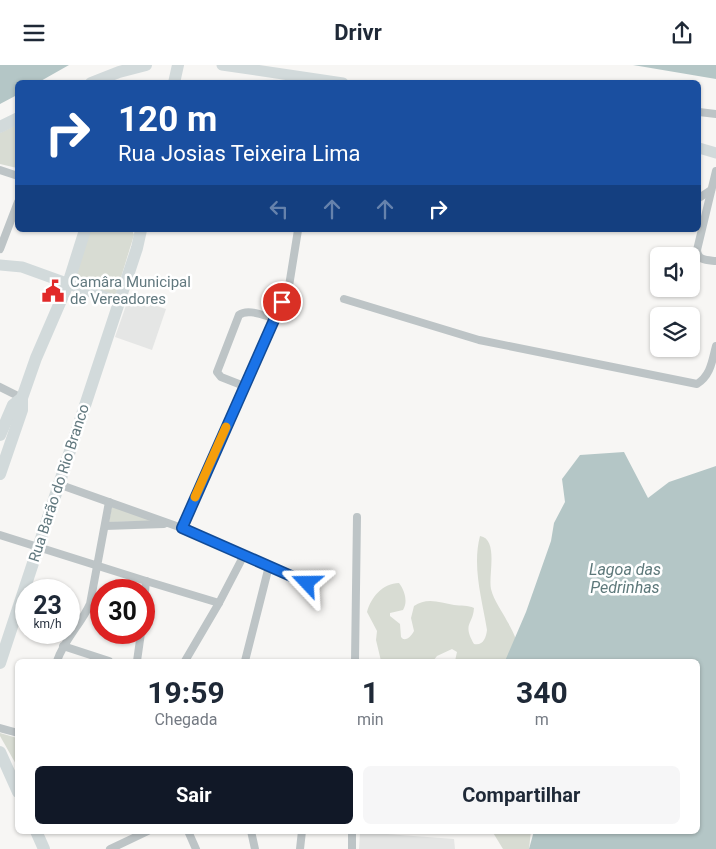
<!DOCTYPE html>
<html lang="pt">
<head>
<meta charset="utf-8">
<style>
  :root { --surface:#fff; --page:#f6f6f7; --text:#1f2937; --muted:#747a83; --accent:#111827 }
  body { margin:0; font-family:Roboto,sans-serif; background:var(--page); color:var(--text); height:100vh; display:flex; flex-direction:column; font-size:19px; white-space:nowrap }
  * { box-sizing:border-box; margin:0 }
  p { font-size:16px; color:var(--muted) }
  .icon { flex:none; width:28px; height:28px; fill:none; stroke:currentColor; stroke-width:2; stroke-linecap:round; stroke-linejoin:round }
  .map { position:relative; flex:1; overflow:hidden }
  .details { position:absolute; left:15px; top:594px; width:685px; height:175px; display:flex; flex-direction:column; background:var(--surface); border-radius:8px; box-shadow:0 1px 4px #0004 }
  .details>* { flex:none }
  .top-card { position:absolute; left:15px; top:15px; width:686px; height:152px; border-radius:8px; box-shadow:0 1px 4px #0004; background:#1a4fa0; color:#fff; overflow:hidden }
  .controls { position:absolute; left:650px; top:182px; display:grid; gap:10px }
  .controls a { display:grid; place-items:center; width:50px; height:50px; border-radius:8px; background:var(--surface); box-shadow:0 1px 4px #0004; font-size:25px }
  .speed { position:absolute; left:15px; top:514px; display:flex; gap:10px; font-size:25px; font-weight:700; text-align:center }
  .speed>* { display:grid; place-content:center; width:65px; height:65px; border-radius:50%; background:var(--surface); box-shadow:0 1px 4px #0004; line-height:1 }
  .speed small { font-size:12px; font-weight:400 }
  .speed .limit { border:8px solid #d22; background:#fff; color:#111 }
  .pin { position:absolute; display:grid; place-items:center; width:42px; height:42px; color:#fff; margin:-21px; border:2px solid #fff; border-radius:50%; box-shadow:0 1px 5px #0007 }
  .me { position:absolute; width:55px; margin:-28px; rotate:293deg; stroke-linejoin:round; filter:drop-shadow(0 0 4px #0008) }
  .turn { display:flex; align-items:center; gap:18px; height:105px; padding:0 20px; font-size:22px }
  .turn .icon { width:65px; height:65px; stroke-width:2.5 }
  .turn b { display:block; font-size:35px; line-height:42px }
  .lanes { display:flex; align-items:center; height:48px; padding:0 20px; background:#0003; justify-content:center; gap:25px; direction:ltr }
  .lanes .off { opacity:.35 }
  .eta { display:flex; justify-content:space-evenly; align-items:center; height:85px; text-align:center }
  .eta b { font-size:30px; font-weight:700; line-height:35px }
  .button { display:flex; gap:10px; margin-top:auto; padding:10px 20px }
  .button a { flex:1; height:58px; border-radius:8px; background:var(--accent); color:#fff; font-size:20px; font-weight:700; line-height:58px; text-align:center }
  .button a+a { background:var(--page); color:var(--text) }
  header { display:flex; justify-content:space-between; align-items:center; height:65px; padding:0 20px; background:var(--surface); font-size:22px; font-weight:700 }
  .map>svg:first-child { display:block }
  .built { fill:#e5e6e5 }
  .green { fill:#d8dcd3 }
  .water { fill:#b4c6c6 }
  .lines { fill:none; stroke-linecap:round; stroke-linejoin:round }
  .street { stroke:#bdc4c6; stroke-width:8 }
  .secondary { stroke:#d2dadb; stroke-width:11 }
  .primary { stroke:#d2dadb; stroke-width:12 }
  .route-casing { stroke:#114b97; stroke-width:12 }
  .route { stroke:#1a73e8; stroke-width:9 }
  .slow { stroke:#f59e0b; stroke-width:9 }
  .labels { text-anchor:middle; stroke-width:5; stroke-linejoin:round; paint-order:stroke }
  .poi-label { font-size:15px; fill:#62797f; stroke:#fff; text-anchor:start }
  .street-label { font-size:15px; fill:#62797f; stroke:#fff }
  .water-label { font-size:16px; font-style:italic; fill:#5d787a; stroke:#fff }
</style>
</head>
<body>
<header><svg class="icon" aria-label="menu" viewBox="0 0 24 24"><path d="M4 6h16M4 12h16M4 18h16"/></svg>Drivr<svg class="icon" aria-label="share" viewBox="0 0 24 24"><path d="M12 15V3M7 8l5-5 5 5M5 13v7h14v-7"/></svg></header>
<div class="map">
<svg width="716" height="784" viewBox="0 0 716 784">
  <rect width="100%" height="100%" fill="#f7f6f4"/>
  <g class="built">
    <path d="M129 232 166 244 152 285 115 272Z"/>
    <path d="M360 767 454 774 455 784H359Z"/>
  </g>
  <g class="green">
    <path d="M16 60H17V103L0 99V68Z"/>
    <path d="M90 165H132L134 170 115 232 75 215Z"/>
    <path d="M112 441 156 456 109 457Z"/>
    <path d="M480 471C499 474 488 511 491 524 494 536 502 546 507 556 515 569 519 582 523 596H455L457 587 452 584 437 591 433 596H381L376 575 377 566 367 547C371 532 383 518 399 518 405 526 408 537 403 545L390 548V551L400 559 401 572 403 574C408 575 411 571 414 566L411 553 414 541C426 532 440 537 454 540 461 541 468 540 474 543 473 560 462 558 474 579 483 581 486 573 487 565 482 534 472 502 480 471Z"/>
    <path d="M0 668 17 673V701L0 671Z"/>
    <path d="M492 766H531L529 784H503Z"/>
  </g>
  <g class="water">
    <path d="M0 0H69L39 17 18 18 17 30 0 39Z"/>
    <path d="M633 0H716V14Z"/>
    <path d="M624 387 648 433 669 417 716 401V784H529L534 766H698V596H505L526 547 551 476 554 458 565 437 562 414 580 390Z"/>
  </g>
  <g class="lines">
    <g class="street">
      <path d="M699 47 716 49"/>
      <path d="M0 105 18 111"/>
      <path d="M716 106 697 185C698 196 707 195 716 196"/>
      <path d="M699 133 711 125"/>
      <path d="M0 184 18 137"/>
      <path d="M344 234 479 275 697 319C711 310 712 296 716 281"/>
      <path d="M244 321 221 312 217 307 239 250C248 243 264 251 274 253"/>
      <path d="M0 322 22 333"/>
      <path d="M58 419 182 463 307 518"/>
      <path d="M105 461 164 459"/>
      <path d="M182 463 289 221 298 165"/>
      <path d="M0 470 146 516 219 538"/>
      <path d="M144 538 146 516"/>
      <path d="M63 581 109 596"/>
      <path d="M57 596C64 575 81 559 90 539L109 437"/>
      <path d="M137 596 141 568"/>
      <path d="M185 596 219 538 244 490"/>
      <path d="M245 596 269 501"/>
      <path d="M355 596 357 452"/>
      <path d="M0 663 18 668"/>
      <path d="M188 766 196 784"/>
      <path d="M251 766 255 784"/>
      <path d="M110 784 148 766"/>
      <path d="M300 784 302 766"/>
      <path d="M352 784V766"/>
    </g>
    <g class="secondary">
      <path d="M222 0 343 18"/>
      <path d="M699 83 716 88"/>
      <path d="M0 200 22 202 119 237"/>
    </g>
    <g class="primary">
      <path d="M91 18 119 7 146 0"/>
      <path d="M174 18 178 0"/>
      <path d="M0 62 18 53"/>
      <path d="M0 370 13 340 22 333"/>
      <path d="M0 409 22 345V333L36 293 68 219 85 165"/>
      <path d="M0 598 137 183 141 165"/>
      <path d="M0 687 18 727"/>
      <path d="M36 766 44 784"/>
    </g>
  </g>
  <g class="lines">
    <defs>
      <path id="route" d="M282 237 182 463 307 518"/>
    </defs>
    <use href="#route" class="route-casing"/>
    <use href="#route" class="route"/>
    <path class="slow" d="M195 432 226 362"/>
  </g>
  <defs>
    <symbol id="civic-bare" viewBox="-9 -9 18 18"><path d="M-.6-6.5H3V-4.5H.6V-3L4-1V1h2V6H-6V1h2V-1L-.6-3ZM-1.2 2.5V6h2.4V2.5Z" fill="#e12a2a" stroke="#fff" stroke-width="2.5" paint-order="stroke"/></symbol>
  </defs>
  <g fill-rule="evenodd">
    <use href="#civic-bare" x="37" y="210" width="32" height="32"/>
  </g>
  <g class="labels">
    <g class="poi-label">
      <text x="70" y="222">Camâra Municipal<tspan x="70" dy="17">de Vereadores</tspan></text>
    </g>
    <g class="street-label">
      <text transform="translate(59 418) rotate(-72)" y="5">Rua Barão do Rio Branco</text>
    </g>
    <g class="water-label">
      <text x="625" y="510">Lagoa das<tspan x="625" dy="18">Pedrinhas</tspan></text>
    </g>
  </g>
</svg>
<div class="controls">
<a><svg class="icon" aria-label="sound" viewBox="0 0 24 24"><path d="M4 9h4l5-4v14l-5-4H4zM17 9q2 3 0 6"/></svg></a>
<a><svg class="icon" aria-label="layers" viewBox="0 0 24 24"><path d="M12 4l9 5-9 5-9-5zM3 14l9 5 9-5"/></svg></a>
</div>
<div class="speed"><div>23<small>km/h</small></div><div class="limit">30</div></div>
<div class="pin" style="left:282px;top:237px;background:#d93025"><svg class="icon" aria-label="arrive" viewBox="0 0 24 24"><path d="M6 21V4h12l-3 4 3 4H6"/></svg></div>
<svg class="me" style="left:307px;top:518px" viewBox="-20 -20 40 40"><path d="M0-17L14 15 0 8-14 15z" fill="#1a73e8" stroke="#fff" stroke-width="4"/></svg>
<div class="top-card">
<div class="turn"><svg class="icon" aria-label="right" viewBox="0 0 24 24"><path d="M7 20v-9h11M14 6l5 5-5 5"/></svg><div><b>120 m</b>Rua Josias Teixeira Lima</div></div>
<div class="lanes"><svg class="icon off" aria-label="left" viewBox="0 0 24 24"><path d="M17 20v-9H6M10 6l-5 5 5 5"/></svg><svg class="icon off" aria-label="ahead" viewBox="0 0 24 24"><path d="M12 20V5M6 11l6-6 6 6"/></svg><svg class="icon off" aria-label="ahead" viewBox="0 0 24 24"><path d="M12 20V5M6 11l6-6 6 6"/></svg><svg class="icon" aria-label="right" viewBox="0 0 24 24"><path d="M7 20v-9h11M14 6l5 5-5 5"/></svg></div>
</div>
<section class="details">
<div class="eta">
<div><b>19:59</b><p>Chegada</p></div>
<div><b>1</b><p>min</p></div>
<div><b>340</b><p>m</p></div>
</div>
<div class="button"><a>Sair</a><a>Compartilhar</a></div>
</section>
</div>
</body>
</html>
